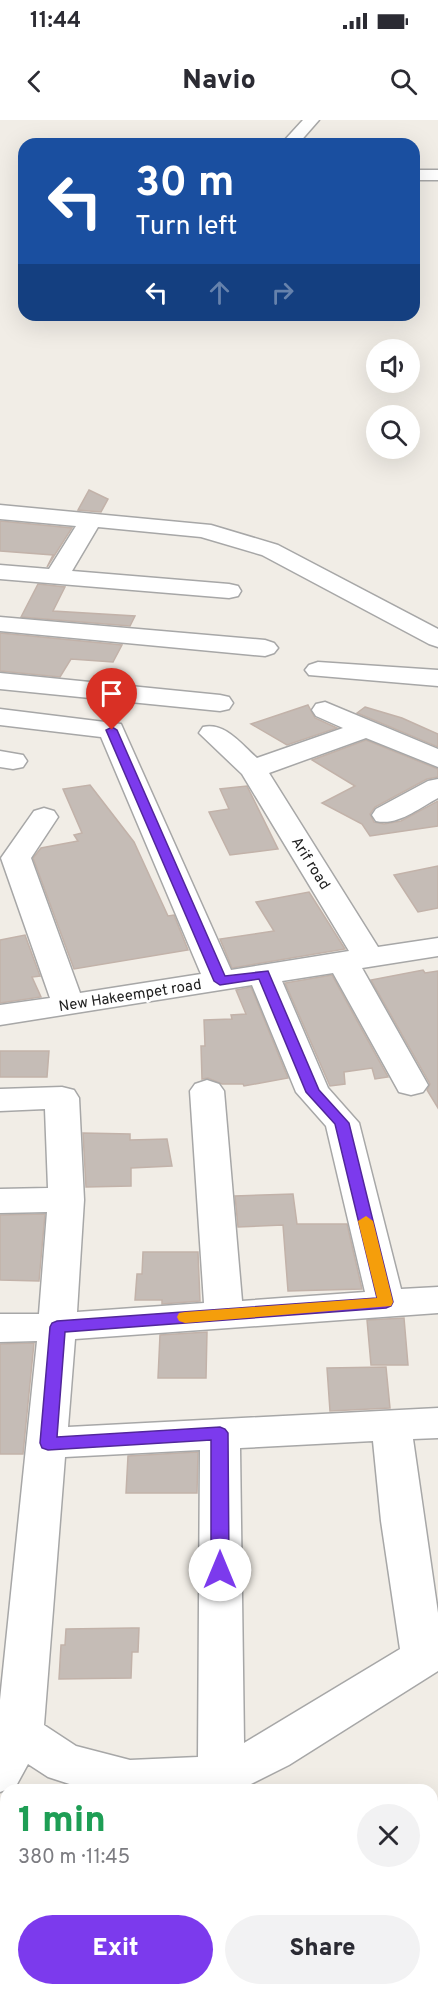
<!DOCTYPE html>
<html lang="en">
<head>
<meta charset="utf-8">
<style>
  :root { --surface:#fff; --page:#f2f2f3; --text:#2b2b33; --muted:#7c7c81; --accent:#7c3aed }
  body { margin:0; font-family:Overpass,sans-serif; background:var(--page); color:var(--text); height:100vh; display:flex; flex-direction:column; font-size:22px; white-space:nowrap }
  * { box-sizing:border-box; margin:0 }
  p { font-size:20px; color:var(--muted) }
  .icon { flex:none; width:33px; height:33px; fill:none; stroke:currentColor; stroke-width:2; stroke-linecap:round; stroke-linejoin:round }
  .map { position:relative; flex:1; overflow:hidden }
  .details { position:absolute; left:0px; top:1664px; width:438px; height:212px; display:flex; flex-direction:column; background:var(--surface); border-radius:18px 18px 0 0; box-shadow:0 6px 24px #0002 }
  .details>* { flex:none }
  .hud { position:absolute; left:18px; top:18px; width:402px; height:183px; border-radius:18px; box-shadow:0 6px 24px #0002; background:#1a4fa0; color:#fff; overflow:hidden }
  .buttons { position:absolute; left:366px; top:219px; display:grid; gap:12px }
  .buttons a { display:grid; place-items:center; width:54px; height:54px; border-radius:50%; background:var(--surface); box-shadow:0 6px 24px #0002; font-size:30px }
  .pin { position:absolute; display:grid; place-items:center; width:51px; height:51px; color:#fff; margin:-62px -26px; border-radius:50% 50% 50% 0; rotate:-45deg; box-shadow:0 0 6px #0007 }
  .pin .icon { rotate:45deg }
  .me { position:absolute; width:66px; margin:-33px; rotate:0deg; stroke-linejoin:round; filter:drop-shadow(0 0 4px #0008) }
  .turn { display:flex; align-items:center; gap:21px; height:126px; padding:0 18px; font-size:27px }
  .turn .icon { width:78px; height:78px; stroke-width:2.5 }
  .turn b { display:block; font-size:42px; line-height:51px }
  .lanes { display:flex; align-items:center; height:57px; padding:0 18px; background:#0003; justify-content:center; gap:30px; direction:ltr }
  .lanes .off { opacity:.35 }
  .round { display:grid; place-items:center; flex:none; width:63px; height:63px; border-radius:32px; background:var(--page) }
  .head { display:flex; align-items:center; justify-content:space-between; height:102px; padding:0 18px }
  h1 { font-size:36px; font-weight:800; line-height:45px; color:#1e9e55 }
  .action { display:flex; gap:12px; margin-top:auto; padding:12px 18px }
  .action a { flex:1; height:69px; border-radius:36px; background:var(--accent); color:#fff; font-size:24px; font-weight:800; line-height:69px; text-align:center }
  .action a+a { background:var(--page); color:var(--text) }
  .status { display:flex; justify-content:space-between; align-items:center; height:42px; padding:0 30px; background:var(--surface); direction:ltr }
  .status svg { height:16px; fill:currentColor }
  header { display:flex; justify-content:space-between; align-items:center; height:78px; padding:0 18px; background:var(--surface); font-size:27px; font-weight:800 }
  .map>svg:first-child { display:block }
  .building { fill:#c5bcb6; stroke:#c2b2a9; stroke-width:1.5 }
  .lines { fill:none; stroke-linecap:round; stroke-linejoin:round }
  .minor-casing { stroke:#a7a7a7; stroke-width:3 }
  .minor { fill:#fff; fill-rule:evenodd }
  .route { fill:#7c3aed; stroke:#51269a; stroke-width:1.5 }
  .slow { fill:#f59e0b }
  .labels { text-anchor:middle; stroke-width:5; stroke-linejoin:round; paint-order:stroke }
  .street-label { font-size:15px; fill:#202020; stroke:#fff }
</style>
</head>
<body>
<div class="status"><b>11:44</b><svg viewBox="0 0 49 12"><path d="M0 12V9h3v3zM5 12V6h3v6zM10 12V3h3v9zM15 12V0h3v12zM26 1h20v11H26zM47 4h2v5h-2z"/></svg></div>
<header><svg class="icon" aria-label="back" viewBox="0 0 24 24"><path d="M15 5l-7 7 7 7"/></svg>Navio<svg class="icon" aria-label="search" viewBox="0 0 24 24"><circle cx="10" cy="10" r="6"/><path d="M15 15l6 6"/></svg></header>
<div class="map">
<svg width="438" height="1874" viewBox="0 0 438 1874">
  <rect width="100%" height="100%" fill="#f1ede6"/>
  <g class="building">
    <path d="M89 370 108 379 101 392 78 390Z"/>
    <path d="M0 401 72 408 47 447 53 435 0 431Z"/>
    <path d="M38 464 65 467 53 491 135 496 130 506 21 497Z"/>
    <path d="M0 513 122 525 113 542 71 539 60 557 0 551Z"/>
    <path d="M308 585 315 598 337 608 287 625 251 604Z"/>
    <path d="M365 587 402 598 438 614V627L357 593Z"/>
    <path d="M366 620 438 649V657L427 659 375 687 370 694 374 702 384 704 401 701 438 681V706L370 716 362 704 322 683 355 666 312 640Z"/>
    <path d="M90 665 134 722 168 796 174 795 188 830 74 849 33 738 41 728 78 721 74 715 82 713 63 669Z"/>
    <path d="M247 666 278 729 230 735 209 692 229 689 220 669Z"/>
    <path d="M438 746V788L418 792 394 755Z"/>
    <path d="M309 772 345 829 232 848 220 819 274 811 256 782Z"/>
    <path d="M25 815 40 856 32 857 41 877 0 883V820Z"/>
    <path d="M423 850 425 853 438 851V988L427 970 430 964 371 860Z"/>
    <path d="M332 855 388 957 375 959 372 948 344 952 345 964 330 966 285 863Z"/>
    <path d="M251 867 288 958 244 966 243 964H222L208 958 202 959 201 926H205L204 900 232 899 231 895 246 894 236 870Z"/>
    <path d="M0 931H49L47 957H0Z"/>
    <path d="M83 1013 130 1014V1020L167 1019 172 1046 131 1048V1066L86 1067Z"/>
    <path d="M293 1074 297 1104H347L362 1169 288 1171 283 1105 238 1107 235 1076Z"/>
    <path d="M45 1094 39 1161 0 1160V1095Z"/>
    <path d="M143 1132H198L200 1181 162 1184V1180H135L137 1154H142Z"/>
    <path d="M404 1198 408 1245H371L367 1200Z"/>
    <path d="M207 1212 206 1258H158L160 1215Z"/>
    <path d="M34 1223 23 1334H0V1224Z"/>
    <path d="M386 1247 390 1288 330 1291 327 1248Z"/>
    <path d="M198 1332 197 1373H126L128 1336Z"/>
    <path d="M133 1508H139L138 1532H132L131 1558 59 1559 61 1525H65L66 1509Z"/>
  </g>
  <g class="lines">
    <defs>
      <g id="minor">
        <path d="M303 0H319L298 24H281Z"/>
        <rect x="414" y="50" width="24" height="10"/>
        <path d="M0 385 211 405 278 425 438 509V527L429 524 262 435 201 417 98 407 72 451 229 464 238 466 241 471 238 476 229 478 0 459V445L49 449 76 406 0 399Z"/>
        <path d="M0 497 265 520 274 523 278 528 274 533 265 536 0 511Z"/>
        <path d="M318 542 438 550V566L309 555 305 550 309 545Z"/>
        <path d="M0 553 220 575 229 577 233 583 229 589 220 591 0 569Z"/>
        <path d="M325 582 438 629V647L366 618 269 653 378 827 438 818V836L362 848 428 965 423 972 411 975 399 972 333 853 282 861 328 968 359 1003 401 1169 438 1167V1193L75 1219 68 1307 438 1288V1318L413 1319 438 1493V1551L289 1645 247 1666 248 1670H88L48 1657 28 1644 16 1666 0 1672V1580L37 1221 0 1222V1194H39L47 1092 0 1093V1069L48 1068 45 989 0 991V969L62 967 74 970 79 978 84 1080 77 1192 204 1183 190 971 195 964 207 960 219 964 224 971 242 1181 365 1172 326 1006 296 972 252 865 0 905V885L50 878 1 738 34 691 44 688 54 691 58 697 31 738 80 873 201 854 101 617 0 605V589L121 604 231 850 349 831 242 654 199 613 203 607C225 602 241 624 257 638L343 608 316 596 312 590 316 584ZM373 1321 381 1401 400 1529 244 1623 240 1328ZM200 1330 198 1637 130 1640 76 1626 44 1605 65 1337Z"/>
        <path d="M0 631 23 635 27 641 23 647 13 649 0 647Z"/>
        <path d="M438 659V678C419 688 398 706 376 701L372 695 376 689 428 661Z"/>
        <path d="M178 1869H228L227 1874H177Z"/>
      </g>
    </defs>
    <use href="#minor" class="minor-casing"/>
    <use href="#minor" class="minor"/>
  </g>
  <path class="route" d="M112 607 117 610 225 856 268 851 319 970 349 1003 393 1182 391 1186 386 1188 65 1212 57 1317 220 1307 225 1309 228 1313 229 1450 226 1455 220 1458 214 1455 211 1450V1320L48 1330 42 1328 40 1323 50 1207 52 1203 57 1201 377 1178 335 1004 306 972 259 859 220 865 214 861 106 610Z"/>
  <path class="slow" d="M366 1096 373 1101 393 1182 391 1186 185 1203 179 1201 177 1197 179 1193 185 1192 377 1178 358 1101Z"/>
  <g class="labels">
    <g class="street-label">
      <text transform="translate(311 743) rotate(58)" y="5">Arif road</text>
      <text transform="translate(130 875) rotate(-9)" y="5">New Hakeempet road</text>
    </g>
  </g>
</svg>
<div class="buttons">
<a><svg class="icon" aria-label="sound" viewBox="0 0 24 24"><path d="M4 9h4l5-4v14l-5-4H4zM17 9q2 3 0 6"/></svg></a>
<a><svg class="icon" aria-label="search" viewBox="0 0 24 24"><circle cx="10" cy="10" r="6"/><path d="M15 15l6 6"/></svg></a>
</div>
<div class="pin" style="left:112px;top:610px;background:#d93025"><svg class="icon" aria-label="arrive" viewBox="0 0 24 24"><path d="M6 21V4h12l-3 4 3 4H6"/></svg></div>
<svg class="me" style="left:220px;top:1450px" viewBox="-20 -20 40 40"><circle r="19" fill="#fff"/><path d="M0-13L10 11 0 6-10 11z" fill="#7c3aed"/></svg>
<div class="hud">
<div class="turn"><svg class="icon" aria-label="left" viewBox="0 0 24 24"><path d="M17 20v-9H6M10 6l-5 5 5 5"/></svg><div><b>30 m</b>Turn left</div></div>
<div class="lanes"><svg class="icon" aria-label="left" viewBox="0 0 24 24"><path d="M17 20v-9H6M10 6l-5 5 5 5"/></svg><svg class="icon off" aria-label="ahead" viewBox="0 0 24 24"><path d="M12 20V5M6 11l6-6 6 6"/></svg><svg class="icon off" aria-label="right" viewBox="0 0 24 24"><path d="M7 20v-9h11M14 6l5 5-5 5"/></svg></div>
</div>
<section class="details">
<div class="head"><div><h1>1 min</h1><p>380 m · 11:45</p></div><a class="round"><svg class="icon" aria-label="close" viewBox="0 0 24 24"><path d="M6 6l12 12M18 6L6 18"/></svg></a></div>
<div class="action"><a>Exit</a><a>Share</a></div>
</section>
</div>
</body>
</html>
